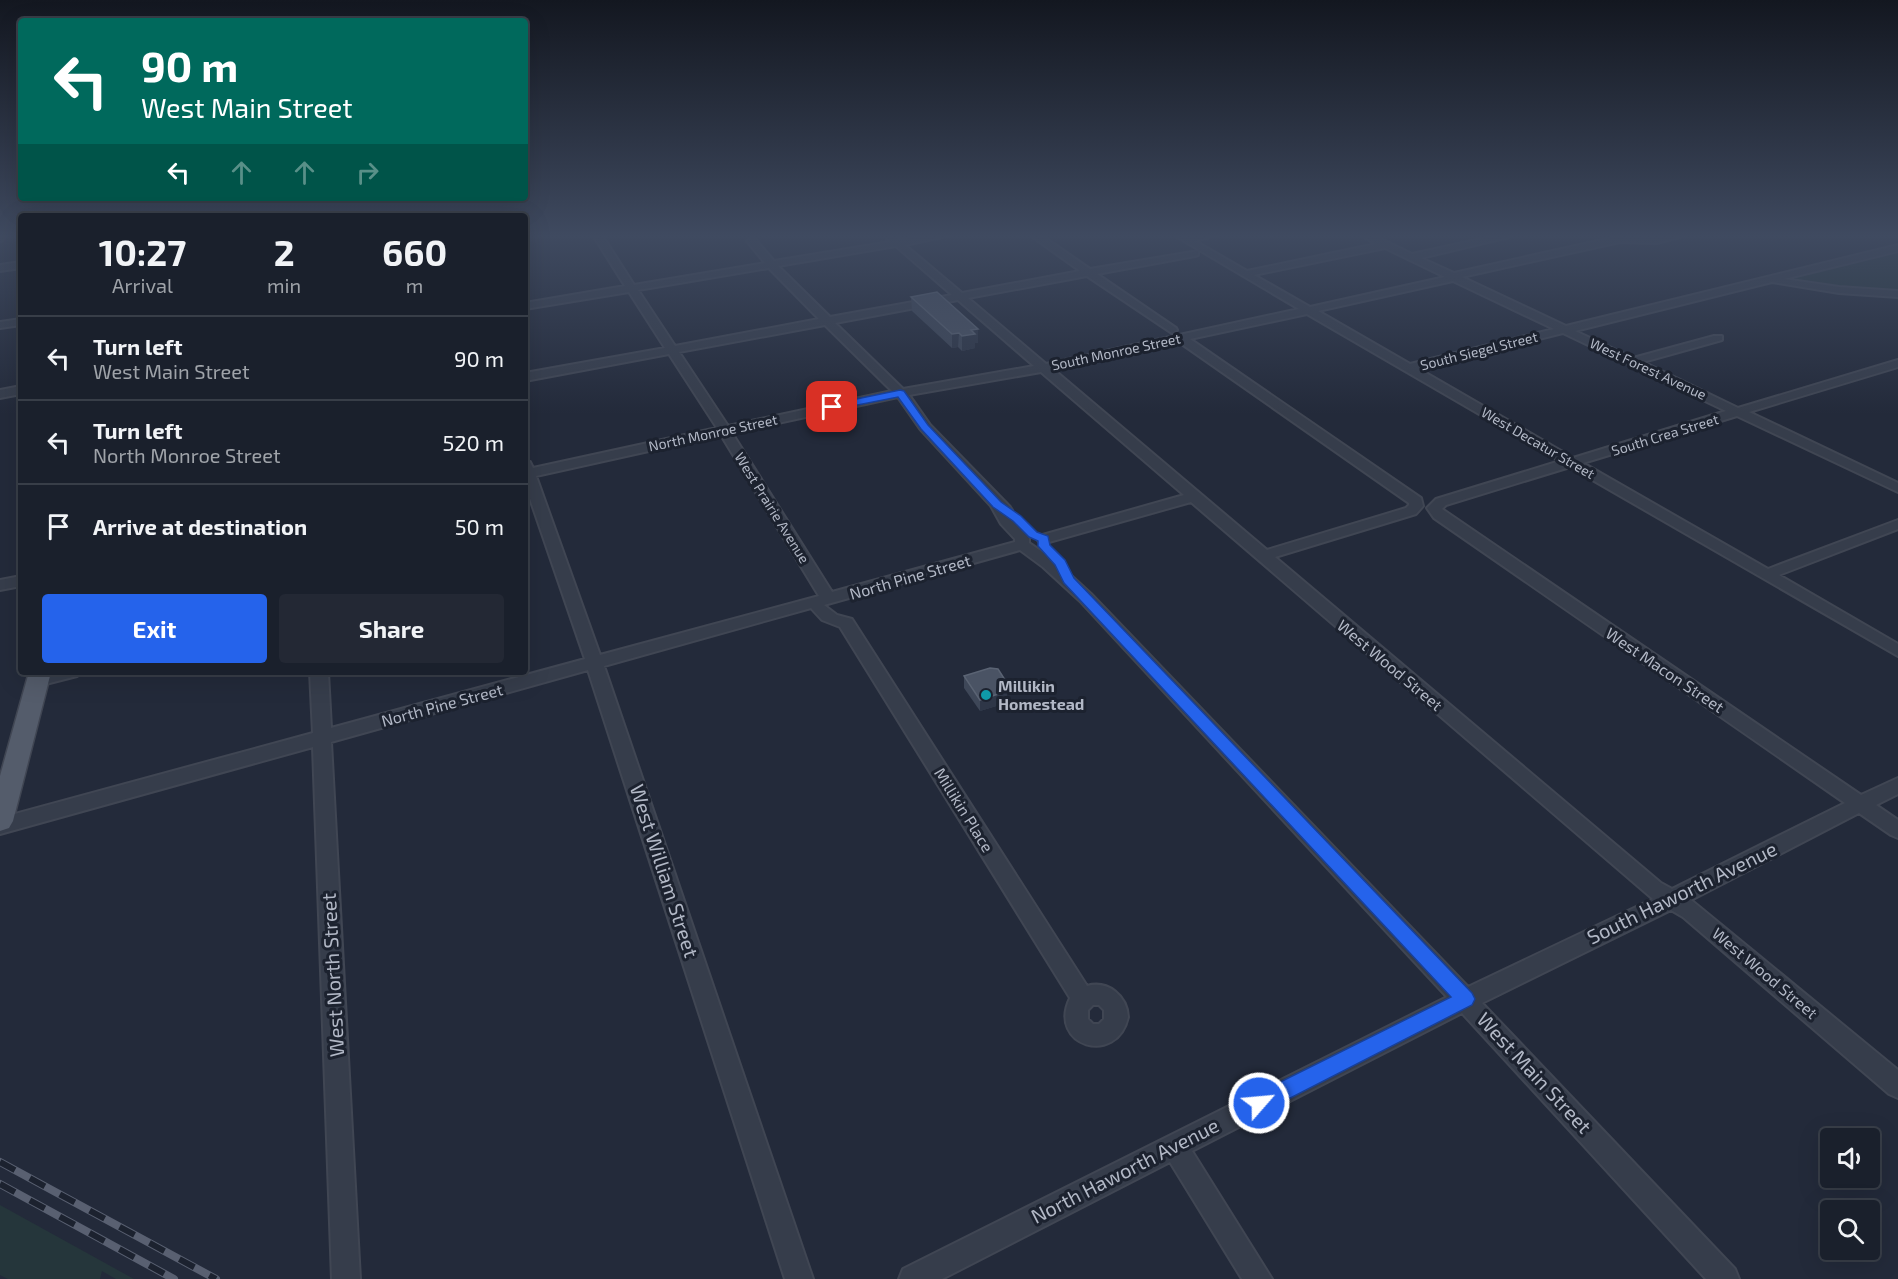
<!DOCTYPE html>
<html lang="en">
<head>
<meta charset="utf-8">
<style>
  :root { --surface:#1a202c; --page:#232834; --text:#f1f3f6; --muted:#9fa3a9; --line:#383e48; --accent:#2563eb }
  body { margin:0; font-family:"Exo 2",sans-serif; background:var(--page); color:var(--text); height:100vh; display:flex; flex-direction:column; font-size:22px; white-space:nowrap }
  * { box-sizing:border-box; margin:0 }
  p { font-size:20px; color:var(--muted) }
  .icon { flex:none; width:33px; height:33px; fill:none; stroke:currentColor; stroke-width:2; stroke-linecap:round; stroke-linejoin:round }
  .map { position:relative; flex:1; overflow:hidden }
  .sheet { position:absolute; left:18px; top:213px; width:510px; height:462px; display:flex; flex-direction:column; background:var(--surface); border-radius:6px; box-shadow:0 6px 24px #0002,0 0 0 2px var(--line) }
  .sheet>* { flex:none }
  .guide { position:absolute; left:18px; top:18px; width:510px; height:183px; border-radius:6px; box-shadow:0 6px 24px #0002,0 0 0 2px var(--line); background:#00695c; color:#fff; overflow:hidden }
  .buttons { position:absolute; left:1820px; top:1128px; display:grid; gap:12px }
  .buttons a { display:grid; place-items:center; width:60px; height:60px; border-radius:6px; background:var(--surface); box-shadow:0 6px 24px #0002,0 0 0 2px var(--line); font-size:30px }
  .pin { position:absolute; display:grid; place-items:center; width:51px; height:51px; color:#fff; margin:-26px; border-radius:12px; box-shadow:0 3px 9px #0006 }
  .me { position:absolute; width:66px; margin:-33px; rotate:63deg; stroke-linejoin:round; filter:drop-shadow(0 0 4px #0008) }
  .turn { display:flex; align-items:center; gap:21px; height:126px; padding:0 24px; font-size:27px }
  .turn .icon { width:78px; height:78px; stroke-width:2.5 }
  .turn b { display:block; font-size:42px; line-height:51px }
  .lanes { display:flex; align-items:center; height:57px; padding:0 24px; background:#0003; justify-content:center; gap:30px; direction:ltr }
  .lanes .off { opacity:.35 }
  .eta { display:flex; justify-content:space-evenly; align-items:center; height:102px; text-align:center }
  .eta b { font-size:36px; font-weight:700; line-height:42px }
  .primary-button { display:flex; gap:12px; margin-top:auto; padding:12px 24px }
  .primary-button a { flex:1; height:69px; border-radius:6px; background:var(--accent); color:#fff; font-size:24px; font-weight:700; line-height:69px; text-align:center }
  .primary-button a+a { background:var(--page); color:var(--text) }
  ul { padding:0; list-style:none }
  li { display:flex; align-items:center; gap:18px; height:84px; padding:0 24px; border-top:2px solid var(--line) }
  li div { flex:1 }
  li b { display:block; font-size:22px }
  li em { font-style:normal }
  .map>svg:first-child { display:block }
  .green { fill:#25363b }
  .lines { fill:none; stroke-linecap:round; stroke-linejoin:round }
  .minor-casing { stroke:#404653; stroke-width:4 }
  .major-casing { stroke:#404653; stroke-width:3 }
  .minor { fill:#363d4b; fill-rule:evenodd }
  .major { fill:#545c6b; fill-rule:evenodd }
  .rail-casing { stroke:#596071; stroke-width:8 }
  .rail { stroke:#1c222f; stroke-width:6; stroke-dasharray:17; stroke-linecap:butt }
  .wall { fill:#3e4758 }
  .shaded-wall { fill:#2e3647 }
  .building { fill:#4a5364; stroke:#5a6373; stroke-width:1.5 }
  .route { fill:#2563eb; stroke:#184099; stroke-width:1.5 }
  .culture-dot { fill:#0f9aa8; stroke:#1c222f; stroke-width:2 }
  .labels { text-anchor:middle; stroke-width:6; stroke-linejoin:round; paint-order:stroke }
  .far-street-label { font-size:14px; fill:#b2b8c6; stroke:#1c222f }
  .street-label { font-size:16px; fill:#b2b8c6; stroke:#1c222f }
  .poi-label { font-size:16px; font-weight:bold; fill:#b2b8c6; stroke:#1c222f; text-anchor:start }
  .near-street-label { font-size:20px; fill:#b2b8c6; stroke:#1c222f }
</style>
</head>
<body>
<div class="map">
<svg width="1898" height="1279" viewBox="0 0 1898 1279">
  <rect width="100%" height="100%" fill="#232a3a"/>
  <g class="green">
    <path d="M1898 250V300L1888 296 1768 282Z"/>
    <path d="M0 1205 134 1279H116L102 1271 100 1279H8L0 1275Z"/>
  </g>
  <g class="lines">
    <defs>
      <g id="minor">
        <path d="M0 235H5L3 240 0 241Z"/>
        <path d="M593 235H602L634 285 765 263 747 241 752 238 755 239 774 261 890 242 884 235H894L900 240 929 235H951L905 245 962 293 1080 271 1030 235H1041L1090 269 1198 251V255L1195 256 1097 274 1176 328 1177 330 1172 333 1087 276 968 298 1046 364 1299 309 1174 235H1217L1195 241 1247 271 1376 244 1361 235H1373L1412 254 1499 235 1509 237 1421 258 1454 273 1620 236 1687 235 1657 243 1620 242 1462 277 1566 326 1898 245V251L1784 279 1839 287 1898 291V297L1839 293 1772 282 1575 331 1633 358 1714 336H1722V340L1643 362 1738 408 1898 360V367L1749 412 1898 483V492L1737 416 1583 463 1768 569 1898 520V529L1779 575 1898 644V656L1570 467 1446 505 1442 509 1861 795 1898 778V794L1876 805 1898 820V838L1891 835 1859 813 1691 900 1898 1070V1098L1889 1094 1683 917 1671 910 1482 1003 1735 1269 1739 1279H1706L1462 1013 1192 1151 1272 1279H1242L1170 1162 942 1279H899L903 1269 1447 997 1080 601 1043 567 1020 550 824 605 837 615 852 619 1087 986C1108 980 1127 996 1128 1017 1117 1067 1047 1046 1070 998L840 627 822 620 811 608 604 666 813 1279H785L588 670 331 742 360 1279H332L313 747 0 834V818L313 733 310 672H328L331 728 585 659 525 484V461L530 462 533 468 717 428 669 354 525 381V373L665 348 629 292 525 309V303L625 286ZM896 246 952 295 830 317 778 266ZM1385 248 1445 277 1310 307 1254 275ZM769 268 819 319 675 346 638 290ZM1453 281 1554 329 1410 364 1318 311ZM958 300 1034 366 903 389 835 323ZM1307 314 1560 461 1436 499 1427 508 1434 518 1845 803 1672 889 1661 883 1275 557 1416 514 1423 506 1421 498 1190 339ZM825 325 892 391 728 426 679 352ZM1563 333 1726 411 1573 458 1419 369ZM1179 342 1409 503V505L1406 508 1267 550 1053 369ZM1041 372 1184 495 1039 536 1037 539 1039 542H1049L1191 502 1653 899 1468 987 1091 594 1054 560 1029 543V538L1009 513 1012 510 1010 507 930 425 909 395ZM898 397 921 430 991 506 1001 524 1015 539V542L832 592 732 433ZM721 435 819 596 600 655 536 476ZM1093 1005H1099L1104 1010V1019L1099 1024H1093L1088 1019V1010Z"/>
        <path d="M21 262V268L0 271V265Z"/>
        <path d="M21 319V325L0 328V322Z"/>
        <path d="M21 386V394L0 398V390Z"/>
        <path d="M21 576V586L0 590V580Z"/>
        <path d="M47 672H80L77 676 38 686 32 684 29 680 32 676Z"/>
      </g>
      <path id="major" d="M29 672H51L13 821 9 828 0 831V776Z"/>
    </defs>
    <use href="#minor" class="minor-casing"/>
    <use href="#major" class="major-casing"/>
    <use href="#minor" class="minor"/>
    <use href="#major" class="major"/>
    <defs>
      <g id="rail">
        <path d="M0 1162 216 1279"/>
        <path d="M0 1184 174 1279"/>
      </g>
    </defs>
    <use href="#rail" class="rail-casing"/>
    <use href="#rail" class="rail"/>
  </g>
  <g class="wall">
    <path d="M911 297 978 343H975V348L962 351 958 347 952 348 912 311Z"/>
    <path d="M964 676 1007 683 1006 703 980 711 964 688Z"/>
  </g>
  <g class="shaded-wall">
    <path d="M978 329V343H975V348L962 351V336L971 330Z"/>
    <path d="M959 333 958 347 952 348V334Z"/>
    <path d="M1007 683 1006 703 980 711V700L1002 684Z"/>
  </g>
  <g class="building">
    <path d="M937 292 978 329 971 330 975 334 962 336 959 333 952 334 911 297Z"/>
    <path d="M990 668 998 669 1007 683 1002 684 1007 691 980 700 964 676Z"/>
  </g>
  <linearGradient id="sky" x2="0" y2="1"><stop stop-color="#131720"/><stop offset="0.57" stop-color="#3f4a60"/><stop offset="1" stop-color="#3f4a60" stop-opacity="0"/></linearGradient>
  <rect width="1898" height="414" fill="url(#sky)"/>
  <path class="route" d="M900 390 904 391 928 425 1001 502 1021 516 1037 532 1048 536 1050 545 1065 560 1074 578 1472 993 1475 999 1472 1005 1267 1110 1259 1113 1252 1110 1249 1103 1252 1096 1451 997 1064 583 1055 565 1038 546V541L1029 537 1013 521 993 507 921 429 898 397 832 410 827 407 832 404Z"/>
  <circle class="culture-dot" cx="986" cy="695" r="6"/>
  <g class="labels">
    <g class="far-street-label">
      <text transform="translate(1479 351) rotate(-14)" y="5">South Siegel Street</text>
      <text transform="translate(1116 352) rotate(-12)" y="5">South Monroe Street</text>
      <text transform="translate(1648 369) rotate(25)" y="5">West Forest Avenue</text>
      <text transform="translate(713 433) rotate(-12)" y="5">North Monroe Street</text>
      <text transform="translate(1665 435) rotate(-17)" y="5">South Crea Street</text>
      <text transform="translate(1538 443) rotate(30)" y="5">West Decatur Street</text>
      <text transform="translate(772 508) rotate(58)" y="5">West Prairie Avenue</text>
    </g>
    <g class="street-label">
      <text transform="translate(910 577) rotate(-16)" y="6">North Pine Street</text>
      <text transform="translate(1390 665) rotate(40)" y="6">West Wood Street</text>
      <text transform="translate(1665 670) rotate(34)" y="6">West Macon Street</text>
      <text transform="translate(442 705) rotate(-15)" y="6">North Pine Street</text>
      <text transform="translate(964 810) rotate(58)" y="6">Millikin Place</text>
      <text transform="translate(1765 973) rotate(40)" y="6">West Wood Street</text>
    </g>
    <g class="poi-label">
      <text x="998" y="692">Millikin<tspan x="998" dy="18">Homestead</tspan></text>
    </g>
    <g class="near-street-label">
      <text transform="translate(664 871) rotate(72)" y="7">West William Street</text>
      <text transform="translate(1682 893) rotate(-26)" y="7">South Haworth Avenue</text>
      <text transform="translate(333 975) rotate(-93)" y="7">West North Street</text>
      <text transform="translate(1534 1073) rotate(47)" y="7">West Main Street</text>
      <text transform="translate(1125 1171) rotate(-27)" y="7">North Haworth Avenue</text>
    </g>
  </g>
</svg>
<div class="buttons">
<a><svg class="icon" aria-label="sound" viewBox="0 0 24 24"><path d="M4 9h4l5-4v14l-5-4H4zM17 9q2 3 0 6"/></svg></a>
<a><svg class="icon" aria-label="search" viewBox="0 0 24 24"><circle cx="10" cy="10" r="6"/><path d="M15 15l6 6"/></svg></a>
</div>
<div class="pin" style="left:832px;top:407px;background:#d93025"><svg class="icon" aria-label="arrive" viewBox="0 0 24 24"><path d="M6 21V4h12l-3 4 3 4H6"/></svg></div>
<svg class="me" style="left:1259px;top:1103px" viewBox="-20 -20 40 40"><circle r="17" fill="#2563eb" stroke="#fff" stroke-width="3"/><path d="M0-11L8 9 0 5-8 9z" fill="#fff"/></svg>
<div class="guide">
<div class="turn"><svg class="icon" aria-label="left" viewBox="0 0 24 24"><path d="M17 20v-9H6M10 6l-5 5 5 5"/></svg><div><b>90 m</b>West Main Street</div></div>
<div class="lanes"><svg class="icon" aria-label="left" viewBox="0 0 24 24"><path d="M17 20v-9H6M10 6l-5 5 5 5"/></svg><svg class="icon off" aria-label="ahead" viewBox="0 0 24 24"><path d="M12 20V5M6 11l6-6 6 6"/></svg><svg class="icon off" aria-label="ahead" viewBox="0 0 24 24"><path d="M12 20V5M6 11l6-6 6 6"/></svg><svg class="icon off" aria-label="right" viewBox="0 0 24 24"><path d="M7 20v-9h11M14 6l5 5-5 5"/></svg></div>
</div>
<section class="sheet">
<div class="eta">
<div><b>10:27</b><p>Arrival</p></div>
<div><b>2</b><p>min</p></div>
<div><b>660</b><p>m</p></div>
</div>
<ul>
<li><svg class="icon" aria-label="left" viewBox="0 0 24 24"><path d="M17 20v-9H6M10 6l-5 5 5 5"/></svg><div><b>Turn left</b><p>West Main Street</p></div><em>90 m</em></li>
<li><svg class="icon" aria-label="left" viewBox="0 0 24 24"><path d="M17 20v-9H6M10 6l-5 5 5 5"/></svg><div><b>Turn left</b><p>North Monroe Street</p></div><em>520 m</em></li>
<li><svg class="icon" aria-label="arrive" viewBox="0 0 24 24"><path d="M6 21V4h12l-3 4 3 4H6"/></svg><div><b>Arrive at destination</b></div><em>50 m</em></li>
</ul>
<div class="primary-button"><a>Exit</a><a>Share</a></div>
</section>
</div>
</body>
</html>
